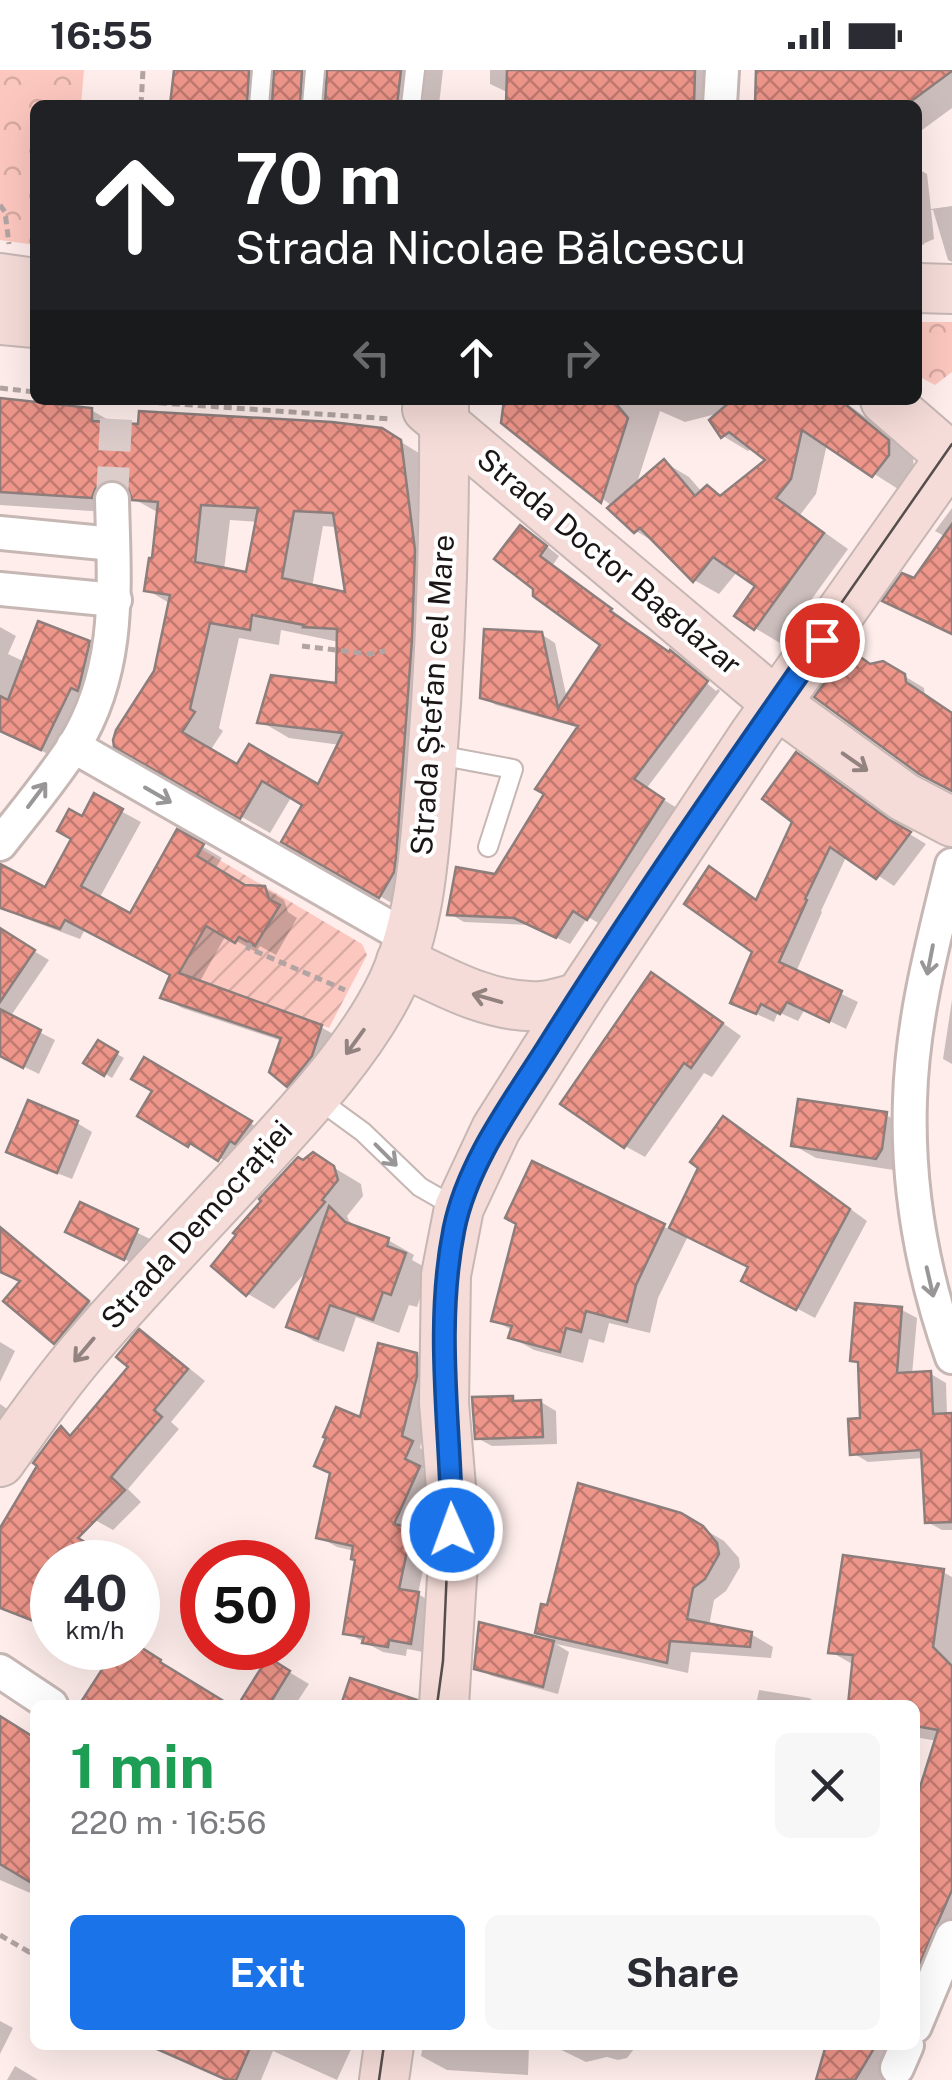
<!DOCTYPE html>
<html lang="en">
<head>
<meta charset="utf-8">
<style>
  :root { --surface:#fff; --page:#f7f7f7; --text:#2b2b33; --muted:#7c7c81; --accent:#1a73e8 }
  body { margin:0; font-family:"Public Sans",sans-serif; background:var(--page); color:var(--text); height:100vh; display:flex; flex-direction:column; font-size:38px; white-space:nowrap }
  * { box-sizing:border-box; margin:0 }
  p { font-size:32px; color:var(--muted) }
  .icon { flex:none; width:55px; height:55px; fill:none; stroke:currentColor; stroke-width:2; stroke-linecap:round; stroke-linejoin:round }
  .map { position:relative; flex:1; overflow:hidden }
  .side { position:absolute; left:30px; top:1630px; width:890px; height:350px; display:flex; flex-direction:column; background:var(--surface); border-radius:15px; box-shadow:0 10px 40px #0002 }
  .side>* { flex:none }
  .banner { position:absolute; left:30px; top:30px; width:892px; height:305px; border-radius:15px; box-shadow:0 10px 40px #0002; background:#202124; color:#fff; overflow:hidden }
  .speed { position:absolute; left:30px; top:1470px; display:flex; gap:20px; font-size:50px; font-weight:700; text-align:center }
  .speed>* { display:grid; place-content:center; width:130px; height:130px; border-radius:50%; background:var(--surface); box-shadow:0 10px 40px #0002; line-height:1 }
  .speed small { font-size:25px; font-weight:400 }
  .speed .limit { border:15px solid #d22; background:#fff; color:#111 }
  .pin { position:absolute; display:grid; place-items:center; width:85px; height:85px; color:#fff; margin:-42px; border:5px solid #fff; border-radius:50%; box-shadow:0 2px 10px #0007 }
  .me { position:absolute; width:110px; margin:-55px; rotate:358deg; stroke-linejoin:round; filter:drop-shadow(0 0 8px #0008) }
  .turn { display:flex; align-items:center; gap:35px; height:210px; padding:0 40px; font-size:45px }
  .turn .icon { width:130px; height:130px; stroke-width:2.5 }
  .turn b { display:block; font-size:70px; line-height:85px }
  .lanes { display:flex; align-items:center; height:95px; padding:0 40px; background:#0003; justify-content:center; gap:50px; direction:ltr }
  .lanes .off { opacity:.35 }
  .round { display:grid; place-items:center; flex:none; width:105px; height:105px; border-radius:15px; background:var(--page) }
  .headline { display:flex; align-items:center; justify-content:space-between; height:170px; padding:0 40px }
  h1 { font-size:60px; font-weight:700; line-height:75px; color:#1e9e55 }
  .cta { display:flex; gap:20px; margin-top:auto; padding:20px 40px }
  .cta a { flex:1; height:115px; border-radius:15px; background:var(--accent); color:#fff; font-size:40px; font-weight:700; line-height:115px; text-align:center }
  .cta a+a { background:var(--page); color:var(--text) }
  .status { display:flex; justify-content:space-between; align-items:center; height:70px; padding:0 50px; background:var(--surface); direction:ltr }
  .status svg { height:28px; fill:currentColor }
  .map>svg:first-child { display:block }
  .park { fill:url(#park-crowns) }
  .garden { fill:url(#garden-furrows) }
  .shadow { fill:#0003; fill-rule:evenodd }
  .building { fill:url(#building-cross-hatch); stroke:#8d7e7c; stroke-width:2.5; fill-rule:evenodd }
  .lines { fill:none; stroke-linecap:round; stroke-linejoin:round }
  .street-tunnel { stroke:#dccdcb; stroke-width:32; stroke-dasharray:32 16; stroke-linecap:butt }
  .lane-casing { stroke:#c6b7b4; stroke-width:22 }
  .street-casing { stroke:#c6b7b4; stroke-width:38 }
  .secondary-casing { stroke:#c6b7b4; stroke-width:52 }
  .path { stroke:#b1a4a2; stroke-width:5; stroke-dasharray:8 5; stroke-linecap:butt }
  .lane { stroke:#fff; stroke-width:18 }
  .street { stroke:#fff; stroke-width:32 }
  .secondary { stroke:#f5dcd8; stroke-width:48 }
  .tram { stroke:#564e4d; stroke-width:2.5 }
  .oneway { stroke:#938380 }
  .oneway2 { stroke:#989696 }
  .route-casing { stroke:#114b97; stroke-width:25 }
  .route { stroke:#1a73e8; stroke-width:18 }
  .labels { text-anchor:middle; stroke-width:8; stroke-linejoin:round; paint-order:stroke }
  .street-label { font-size:30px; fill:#1b1615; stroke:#fff }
</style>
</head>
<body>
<div class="status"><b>16:55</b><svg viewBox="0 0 49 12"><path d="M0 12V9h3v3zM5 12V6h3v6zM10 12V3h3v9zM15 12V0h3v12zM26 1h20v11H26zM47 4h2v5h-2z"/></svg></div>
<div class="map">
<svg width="952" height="2010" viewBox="0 0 952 2010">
  <defs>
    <pattern id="park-crowns" width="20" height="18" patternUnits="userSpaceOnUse" patternTransform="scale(2.5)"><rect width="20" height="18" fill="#fcc7bf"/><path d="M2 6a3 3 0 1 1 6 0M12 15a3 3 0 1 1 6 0" fill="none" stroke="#d7aaa3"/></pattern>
    <pattern id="garden-furrows" width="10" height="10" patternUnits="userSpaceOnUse" patternTransform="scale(2.5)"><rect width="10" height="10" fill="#fcc7bf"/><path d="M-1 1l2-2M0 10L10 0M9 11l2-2" fill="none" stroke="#d7aaa3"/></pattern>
    <pattern id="building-cross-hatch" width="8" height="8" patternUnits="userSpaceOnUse" patternTransform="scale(2.5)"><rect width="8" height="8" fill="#ee968a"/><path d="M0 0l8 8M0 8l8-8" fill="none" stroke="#c07970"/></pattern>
  </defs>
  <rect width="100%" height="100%" fill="#feedeb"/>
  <g class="park">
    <path d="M0 0H84L81 35H35V175L0 170Z"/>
    <path d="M918 252H952V302L935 315 918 306Z"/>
  </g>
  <path class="garden" d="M201 779 362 874 367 885 329 958 137 888Z"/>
  <g class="shadow">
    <path d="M177 0H302L329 15 348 0H443L439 35H173Z"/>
    <path d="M490 0H703L710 4 709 35H509V23L490 14Z"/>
    <path d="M760 0H952V38L918 63V35H758Z"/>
    <path d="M918 99 927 104 931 139 952 136V192L948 190 933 140H931L934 169 925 173 918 179Z"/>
    <path d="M506 330H842L891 366 913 386 914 400 898 419 827 374 816 424 800 445 848 479 780 573 755 558 759 516 738 501 719 524 694 510 661 476 636 461 611 438 612 436 504 352ZM660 341 685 352 720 343 723 366 748 381 753 378 769 390 723 427 707 418 702 422 689 407 664 392 636 416Z"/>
    <path d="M0 331 91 340 117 355 382 360 430 390 409 843 284 771 306 734 292 726 270 763 116 675 156 602 171 534 147 520 154 491 159 443 132 428 124 435 122 443 0 435ZM230 450 258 452 248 505 224 500ZM323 456 337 457 348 525 312 517ZM281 560 339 572 338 615 260 651 289 668 340 675 318 716 238 698 210 681 223 661 219 658 239 568 279 575Z"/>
    <path d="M952 438V563L915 511 946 467 935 461Z"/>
    <path d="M534 466 559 486 552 496 624 549 622 551 671 583 716 621 718 619 720 621 646 719 677 738 602 855 588 847 570 874 530 855 464 852 450 844 496 806 548 723 580 658 496 635 482 627 541 564 555 573 567 629 603 574 535 524Z"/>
    <path d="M0 557 16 566 8 584 25 592 88 573 118 590 67 693 0 661Z"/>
    <path d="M883 593 924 618 925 626 952 644V720L872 596Z"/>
    <path d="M95 727 141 752 99 829 131 846 178 762 222 788 215 799 245 817 264 818 284 830 288 842 297 848 276 885 260 876 256 882 226 865 199 913 321 957 340 968 307 1026 288 1014 282 971 182 938 163 927 173 905 85 859 80 869 24 848 5 837 0 829V800L46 821Z"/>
    <path d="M795 751 903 760 926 774 894 816 847 785 821 841 822 842 796 902 858 932 846 959 805 939 798 951 778 942 774 952 750 941 755 881 765 839Z"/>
    <path d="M0 861 49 890 10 947 55 970 39 1004 0 985Z"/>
    <path d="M671 916 741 966 712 1007 704 1003 645 1087 625 1076Z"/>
    <path d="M952 930V994L943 989Z"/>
    <path d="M98 973 124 988 112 1008 87 992Z"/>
    <path d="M145 990 262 1060 232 1095 203 1078 201 1081 140 1045 155 1020Z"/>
    <path d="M886 1045 909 1058 900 1101 816 1088 793 1075Z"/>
    <path d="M77 1053 92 1062 72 1109 24 1090 9 1081Z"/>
    <path d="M742 1060 867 1151 815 1248 762 1220 751 1197 688 1166 658 1228 650 1263 609 1253 604 1273 589 1269 583 1293 534 1280 511 1267 513 1261 494 1250 664 1157 670 1160 702 1097Z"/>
    <path d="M313 1085 361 1114 363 1126 347 1146 349 1151 361 1160 388 1170 414 1185 412 1190 430 1200 417 1237 409 1235 399 1263 356 1247 344 1282 314 1271 289 1256 309 1198 274 1239 248 1224 304 1093Z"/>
    <path d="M81 1135 152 1170 139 1196 83 1170Z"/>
    <path d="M0 1160 16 1170 102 1242 70 1280 55 1272 23 1212 0 1201Z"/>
    <path d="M902 1240 917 1248 912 1305 931 1304 946 1313 947 1345H952V1460H942L927 1452 924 1388 868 1392 853 1383 862 1351 860 1294 853 1290Z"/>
    <path d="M140 1262 158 1273 205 1311 171 1352 179 1359 128 1419 141 1432 113 1460 95 1450 61 1360 73 1366 131 1297Z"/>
    <path d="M0 1272 15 1281 0 1312Z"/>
    <path d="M416 1285 435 1296V1317L420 1378 430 1384 423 1400 437 1408 413 1462 429 1471 418 1524 437 1535 429 1583 407 1579 406 1586 383 1582 345 1562 358 1490 355 1481 337 1477 319 1467 361 1351Z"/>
    <path d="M512 1329 520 1333 541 1332 556 1341 557 1374 492 1376 477 1368Z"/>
    <path d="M0 1334 19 1347 0 1374Z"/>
    <path d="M17 1434 115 1492H52V1560L0 1539V1462Z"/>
    <path d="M680 1445 724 1471 739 1488 740 1497 726 1521 714 1530 709 1556 751 1564 773 1577 771 1588 691 1582 688 1603 556 1574 569 1582 558 1624 492 1606 476 1598 481 1555 556 1574 538 1562 549 1538Z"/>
    <path d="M943 1502 952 1507V1904L915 1946V1741L937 1671 915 1667V1635H851L854 1595 831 1582Z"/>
    <path d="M269 1590 309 1614 295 1635H241Z"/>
    <path d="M759 1620 809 1628 821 1635H756Z"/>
    <path d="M0 1647 35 1669V1825L0 1810Z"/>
    <path d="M0 1951 13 1958 0 1984Z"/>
    <path d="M150 1975H353L337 2010 273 1981 261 2010H227Z"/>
    <path d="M423 1975H529L528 2005 447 2000 421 1986Z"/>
    <path d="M551 1975H637L627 1988 618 1990 607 1987 586 1992Z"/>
    <path d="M827 1975H898L895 2010H818Z"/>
    <path d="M15 1996 30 2005 38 2010H7Z"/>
  </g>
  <g class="building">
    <path d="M174 0H249L247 35H170Z"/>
    <path d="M274 0H302L300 35H272Z"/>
    <path d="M327 0H401L397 35H325Z"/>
    <path d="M507 0H695L694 35H506Z"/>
    <path d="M756 0H952V1L906 35H755Z"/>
    <path d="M0 328 92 338V351L138 354 139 341 332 352 382 358 401 370 415 480 412 569 396 788 394 802 379 828 281 772 302 735 262 711 240 749 114 677 113 670 116 660 154 601 170 525 144 521 149 488H152L158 432 132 430 128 418 121 411 112 409 101 413 95 419 92 428 0 422ZM201 435 258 438 246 502 195 492ZM294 441 333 443 345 522 282 508ZM252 545 304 555 303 557 337 559 336 613 271 605 257 653 343 663 318 714 249 674 237 694 182 662 195 642 190 639 210 553 250 560Z"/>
    <path d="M504 330H613L628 348 601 433 501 353Z"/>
    <path d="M732 330H840L889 370V385L872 407 802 360 791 409 776 428 824 463 754 560 734 546 755 516 713 487 693 512 640 458 634 463 607 438 664 389 695 426 707 415 720 426 765 390 729 362 721 368 709 350Z"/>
    <path d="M952 454V564L882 531 902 503 914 508Z"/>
    <path d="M520 455 547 476 540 486 612 539 610 541 669 582 670 580 708 611 634 709 664 729 587 850 573 841 556 868 514 848 447 845 456 797 495 804 544 724 535 719 578 656 480 628 484 559 542 562 558 638 600 575 533 526V519L494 489Z"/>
    <path d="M38 551 90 571 78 621 71 618 41 680 0 661V626L8 630Z"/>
    <path d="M852 581 870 594 883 591 905 604 906 612 952 643V721L919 704 814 627 834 600 837 601Z"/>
    <path d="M796 682 888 749 911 762 876 809 830 777 805 829 807 830 779 892 842 921 829 952 787 932 780 944 761 934 756 944 730 933 752 882 684 834 709 796 756 830 792 752 762 729Z"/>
    <path d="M94 723 123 739 81 816 130 843 177 759 204 774 197 786 245 815 265 816 269 829 280 835 255 876 239 867 235 873 206 856 179 903 322 955 312 986 287 1017 269 1002 281 968 160 928 170 905 65 850 60 859 0 838V794L45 817 71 769 57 761 69 739 82 746Z"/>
    <path d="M0 858 35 880 0 932Z"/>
    <path d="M651 902 723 953 691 998 684 993 624 1078 560 1034Z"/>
    <path d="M0 939 41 960 23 998 0 986Z"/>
    <path d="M98 970 118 982 104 1006 83 993Z"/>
    <path d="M144 987 252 1051 235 1074 230 1071 218 1091 190 1073 188 1077 137 1046 152 1021 131 1009Z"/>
    <path d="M798 1029 887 1042 882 1079 876 1089 791 1076Z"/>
    <path d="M28 1030 78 1051 57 1103 6 1082Z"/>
    <path d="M723 1046 850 1139 796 1240 741 1211 748 1197 669 1158 698 1098 690 1092Z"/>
    <path d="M313 1082 334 1096 338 1110 322 1130 325 1132 246 1226 211 1196 236 1165 233 1163 261 1131 259 1129 298 1087 303 1090Z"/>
    <path d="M532 1091 665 1154 636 1215 627 1252 586 1241 581 1262 566 1258 560 1282 508 1268 512 1256 491 1251 516 1154 505 1148Z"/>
    <path d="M80 1132 138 1159 124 1190 65 1162Z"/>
    <path d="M329 1136 345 1152 389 1168 387 1176 406 1183 391 1225 383 1222 373 1250 330 1235 318 1269 286 1257Z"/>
    <path d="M0 1157 89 1231 54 1274 3 1231 20 1211 0 1202Z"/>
    <path d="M855 1233 902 1237 897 1303 931 1301 933 1344 952 1343V1452L925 1453 921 1380 850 1385 848 1349 860 1348 858 1292 850 1291Z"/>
    <path d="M139 1259 188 1299 154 1340 162 1347 111 1407 125 1420 78 1468 119 1492H52V1558L0 1538V1458L37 1396 33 1393 56 1362 61 1356 70 1366 128 1297 116 1287Z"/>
    <path d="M378 1273 417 1283V1306L402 1366 413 1371 405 1389 420 1396 394 1454 412 1458 399 1519 419 1522 411 1574 389 1570 388 1577 362 1573 364 1567 343 1564 355 1490 351 1489 353 1476 316 1468 330 1403 314 1396 326 1368 323 1367 336 1337 360 1347Z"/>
    <path d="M513 1326V1331L541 1330 543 1367 475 1369 472 1327Z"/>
    <path d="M578 1413 681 1443 703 1456 717 1473 719 1484 705 1509 693 1518 687 1549 752 1562 750 1577 670 1571 667 1593 535 1563 541 1534 547 1535Z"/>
    <path d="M843 1485 944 1499 933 1577 952 1596V1820L915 1904V1733L938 1660 915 1656V1635H848L853 1585 828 1583Z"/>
    <path d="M479 1552 554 1571 543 1617 474 1599Z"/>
    <path d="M116 1578H142L161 1590 160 1592 230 1635H79Z"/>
    <path d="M268 1587 290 1601 269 1635H238Z"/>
    <path d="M350 1608 417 1630V1635H341Z"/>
    <path d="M0 1646 35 1668V1815L0 1794Z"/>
    <path d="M148 1975H251L236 2010H227Z"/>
    <path d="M826 1975H876L855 2010H816Z"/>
  </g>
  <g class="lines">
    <path class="street-tunnel" d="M112 429 117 330"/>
    <defs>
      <g id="lane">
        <path d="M259 35 262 0"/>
        <path d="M312 35 315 0"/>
        <path d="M411 35 415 0"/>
        <path d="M433 684 513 699 488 777"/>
        <path d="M315 1027 363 1062 420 1117 455 1137"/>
      </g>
      <g id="street">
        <path d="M720 35 722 0"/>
        <path d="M0 463 113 474"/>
        <path d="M0 519 115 530"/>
        <path d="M73 676 408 868"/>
        <path d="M0 774C25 742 52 710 74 676 122 598 114 516 112 429"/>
        <path d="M952 795C933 872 912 951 910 1030 907 1117 923 1205 952 1287"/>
        <path d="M0 1601 51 1635"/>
        <path d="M915 1956 952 1867"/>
        <path d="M897 1998 907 1975"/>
      </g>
      <g id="secondary">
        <path d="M0 208 35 213"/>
        <path d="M918 218 952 219"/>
        <path d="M0 250 35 253"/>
        <path d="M885 330 952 388"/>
        <path d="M427 339 781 637 904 727 952 752"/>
        <path d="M401 891C444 912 492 939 541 936 554 935 567 930 579 928"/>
        <path d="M0 1392C29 1351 58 1310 91 1272 139 1217 189 1164 239 1110 291 1053 358 985 392 914 421 853 424 781 430 715 441 586 445 459 444 330"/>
        <path d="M444 1635 453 1492 452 1429 444 1333 446 1205 459 1138 496 1059 579 928 754 665 952 385"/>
        <path d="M384 2010 389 1975"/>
      </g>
    </defs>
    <use href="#lane" class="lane-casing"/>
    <use href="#street" class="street-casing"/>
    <use href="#secondary" class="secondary-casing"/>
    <g class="path">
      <path d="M141 35 143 0"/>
      <path d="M0 135 5 142 9 174"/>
      <path d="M0 318 35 322"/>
      <path d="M120 330 391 349"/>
      <path d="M302 576 369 584 385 581"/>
      <path d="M250 873 248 878 345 920"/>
      <path d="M0 1865 29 1882 35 1872"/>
    </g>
    <use href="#lane" class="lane"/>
    <use href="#street" class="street"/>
    <use href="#secondary" class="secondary"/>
    <g class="tram">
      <path d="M454 1255 456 1187 465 1143 472 1124 505 1061 563 967"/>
      <path d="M437 1635 443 1591 447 1498 439 1340V1184L446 1146 457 1117 503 1033 599 887 787 611 952 374"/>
      <path d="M379 2010 384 1975"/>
    </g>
  </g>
  <defs><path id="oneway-shaft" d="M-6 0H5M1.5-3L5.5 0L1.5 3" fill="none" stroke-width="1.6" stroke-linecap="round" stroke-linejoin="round" transform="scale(2.5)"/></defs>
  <g class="oneway">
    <use href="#oneway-shaft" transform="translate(855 692) rotate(35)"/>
    <use href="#oneway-shaft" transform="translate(487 928) rotate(-164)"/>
    <use href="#oneway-shaft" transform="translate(355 972) rotate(126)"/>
    <use href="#oneway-shaft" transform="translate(84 1280) rotate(130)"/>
  </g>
  <g class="oneway2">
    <use href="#oneway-shaft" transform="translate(37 725) rotate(-53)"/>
    <use href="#oneway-shaft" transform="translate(158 725) rotate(30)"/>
    <use href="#oneway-shaft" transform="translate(930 890) rotate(101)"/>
    <use href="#oneway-shaft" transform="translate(386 1085) rotate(45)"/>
    <use href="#oneway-shaft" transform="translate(930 1212) rotate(77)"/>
  </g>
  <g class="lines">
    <defs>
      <path id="route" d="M452 1460C451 1360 434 1259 454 1159 468 1090 515 1030 551 972 637 836 729 703 822 570"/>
    </defs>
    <use href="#route" class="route-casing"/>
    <use href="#route" class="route"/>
  </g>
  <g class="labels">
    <g class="street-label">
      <text transform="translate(609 492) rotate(40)" y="10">Strada Doctor Bagdazar</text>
      <text transform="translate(433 625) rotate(-86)" y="10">Strada Ștefan cel Mare</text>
      <text transform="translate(197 1155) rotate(-48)" y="10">Strada Democrației</text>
    </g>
  </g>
</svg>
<div class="speed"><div>40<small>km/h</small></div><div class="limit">50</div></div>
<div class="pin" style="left:822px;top:570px;background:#d93025"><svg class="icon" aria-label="arrive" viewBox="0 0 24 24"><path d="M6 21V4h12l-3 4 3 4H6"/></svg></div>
<svg class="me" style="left:452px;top:1460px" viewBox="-20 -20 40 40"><circle r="17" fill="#1a73e8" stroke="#fff" stroke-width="3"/><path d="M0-11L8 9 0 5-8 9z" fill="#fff"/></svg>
<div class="banner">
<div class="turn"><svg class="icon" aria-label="ahead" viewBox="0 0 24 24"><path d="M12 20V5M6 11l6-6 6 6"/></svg><div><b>70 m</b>Strada Nicolae Bălcescu</div></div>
<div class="lanes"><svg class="icon off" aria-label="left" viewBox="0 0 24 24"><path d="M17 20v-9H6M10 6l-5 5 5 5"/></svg><svg class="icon" aria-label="ahead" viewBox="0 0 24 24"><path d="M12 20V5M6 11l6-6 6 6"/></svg><svg class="icon off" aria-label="right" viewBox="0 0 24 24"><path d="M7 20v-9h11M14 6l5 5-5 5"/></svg></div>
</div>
<section class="side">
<div class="headline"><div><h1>1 min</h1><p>220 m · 16:56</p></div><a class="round"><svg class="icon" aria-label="close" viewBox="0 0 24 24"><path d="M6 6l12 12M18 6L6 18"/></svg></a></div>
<div class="cta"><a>Exit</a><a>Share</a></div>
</section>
</div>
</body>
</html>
